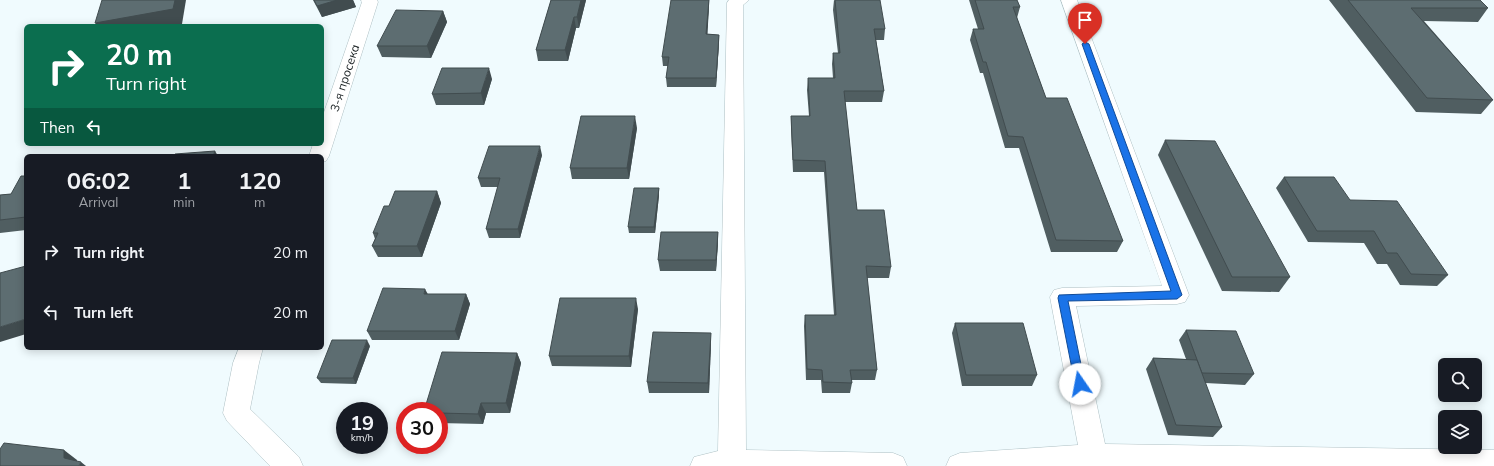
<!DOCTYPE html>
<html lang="en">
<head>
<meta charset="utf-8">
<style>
  :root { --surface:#171b24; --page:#242831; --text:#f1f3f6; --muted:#9ea1a6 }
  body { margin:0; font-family:Mulish,sans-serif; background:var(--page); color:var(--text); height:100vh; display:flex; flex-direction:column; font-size:15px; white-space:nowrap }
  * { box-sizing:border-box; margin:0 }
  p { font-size:13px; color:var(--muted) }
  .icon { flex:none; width:22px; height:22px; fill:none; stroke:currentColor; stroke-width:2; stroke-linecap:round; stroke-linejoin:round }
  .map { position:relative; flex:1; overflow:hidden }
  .panel { position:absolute; left:24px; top:154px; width:300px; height:196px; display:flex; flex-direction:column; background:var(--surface); border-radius:6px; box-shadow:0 2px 10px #0003 }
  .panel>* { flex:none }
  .banner { position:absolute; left:24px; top:24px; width:300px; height:122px; border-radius:6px; box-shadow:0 2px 10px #0003; background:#0b6e4f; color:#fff; overflow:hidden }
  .tools { position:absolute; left:1438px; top:358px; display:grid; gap:8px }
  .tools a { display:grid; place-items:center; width:44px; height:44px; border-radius:6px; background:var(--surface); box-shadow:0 2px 10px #0003; font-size:20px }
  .speed { position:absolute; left:336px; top:402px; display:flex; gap:8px; font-size:20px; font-weight:700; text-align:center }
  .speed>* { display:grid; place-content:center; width:52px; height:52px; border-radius:50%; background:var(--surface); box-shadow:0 2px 10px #0003; line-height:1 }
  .speed small { font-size:10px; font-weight:400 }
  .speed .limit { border:6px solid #d22; background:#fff; color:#111 }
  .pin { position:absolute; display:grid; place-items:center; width:34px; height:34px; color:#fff; margin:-41px -17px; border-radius:50% 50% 50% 0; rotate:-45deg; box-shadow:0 0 4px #0007 }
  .pin .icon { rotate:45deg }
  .me { position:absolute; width:44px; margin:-22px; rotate:348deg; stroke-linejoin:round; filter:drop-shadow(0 0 3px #0008) }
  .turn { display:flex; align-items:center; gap:14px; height:84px; padding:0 16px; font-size:18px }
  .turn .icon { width:52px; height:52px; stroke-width:2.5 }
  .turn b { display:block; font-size:28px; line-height:34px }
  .then { display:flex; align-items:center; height:38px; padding:0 16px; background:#0003; gap:8px; font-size:15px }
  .eta { display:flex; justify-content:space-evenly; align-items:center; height:68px; text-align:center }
  .eta b { font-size:24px; font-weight:700; line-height:28px }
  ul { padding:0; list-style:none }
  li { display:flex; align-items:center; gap:12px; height:60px; padding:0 16px }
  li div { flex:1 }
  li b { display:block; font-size:15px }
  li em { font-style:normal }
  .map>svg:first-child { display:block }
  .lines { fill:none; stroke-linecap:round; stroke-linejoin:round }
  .minor-casing { stroke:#aec0c4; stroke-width:1 }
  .minor { fill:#fff; fill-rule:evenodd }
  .wall { fill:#505e61 }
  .shaded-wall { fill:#414c4f }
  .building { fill:#5d6d71; stroke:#414c4f }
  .route { fill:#1a73e8; stroke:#114b97 }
  .labels { text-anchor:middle; stroke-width:3; stroke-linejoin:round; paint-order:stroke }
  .street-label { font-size:12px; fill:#171e20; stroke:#fff }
</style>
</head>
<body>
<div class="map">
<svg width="1494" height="466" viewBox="0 0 1494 466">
  <rect width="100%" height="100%" fill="#f0fbfe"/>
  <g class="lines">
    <defs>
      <g id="minor">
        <path d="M361 0H377L378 2 329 156 326 161 322 162V156H309L313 144H322V118L362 2Z"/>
        <path d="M729 0H749L743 5 746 450 893 453 903 457 907 466H690L694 457 718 451 727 3Z"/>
        <path d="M1061 0H1077L1189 295 1185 302 1177 304 1076 306 1105 444 1494 450V466H946L950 457 960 453 1078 445 1050 297 1054 290 1062 288 1162 286Z"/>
        <path d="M239 348H263L259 363 250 409 299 457 303 466H270L227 421 223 413 233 363Z"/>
      </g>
    </defs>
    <use href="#minor" class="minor-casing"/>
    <use href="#minor" class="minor"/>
  </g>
  <g class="wall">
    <path d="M313 0H353L356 7 322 17Z"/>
    <path d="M551 0H586L579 28H576L568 61H538L536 50Z"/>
    <path d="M709 0V6L707 34 719 35V43L716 87H667L666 78 668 66H663L662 57Z"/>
    <path d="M834 0 885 29 884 40H876L884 91 882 102H845L857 210 891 267 889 278H867L877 370 875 380H851L852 383 850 393H822L821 380H806L804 326 805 315H834L824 172H793L791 127V116H809L807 90 808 78H833L832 64 833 53H838L833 10Z"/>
    <path d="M969 0H1017L1020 7 1017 18 1046 98 1123 241 1117 252H1051L1019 148H1005L983 73H980L970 40 973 29H978Z"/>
    <path d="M1329 0H1480L1488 8 1478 22 1424 21 1493 100 1481 114 1416 112Z"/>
    <path d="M443 11 447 22 431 58 382 57 377 46Z"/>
    <path d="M492 79 484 105H436L432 94Z"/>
    <path d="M637 128 629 179H572L570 168Z"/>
    <path d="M1165 140 1290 277 1279 292 1222 291 1158 155Z"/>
    <path d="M542 155 520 238H489L486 229 498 187H481L478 178Z"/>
    <path d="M26 176V230L0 233V195L11 194Z"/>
    <path d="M1284 177 1350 200 1448 275 1437 286 1400 285 1387 264H1377L1364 243 1308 242 1276 188Z"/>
    <path d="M659 188V195L655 233H629L628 227Z"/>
    <path d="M437 191 441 203 422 257H378L372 246 375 239 373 233 389 206Z"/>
    <path d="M718 232V243L716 271H660L658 260Z"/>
    <path d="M428 294H466L470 304 459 340H372L367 331Z"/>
    <path d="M638 309 631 367 552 366 549 356Z"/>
    <path d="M955 323 1037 375 1032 386H962L952 333Z"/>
    <path d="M1186 330 1254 374 1245 385 1205 383 1222 427 1213 437 1168 435 1146 369 1153 358 1186 359 1179 340Z"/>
    <path d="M711 343 709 393H649L647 382Z"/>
    <path d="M370 346 356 384 321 383 317 378Z"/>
    <path d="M517 353 521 363 510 413H486L483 424 439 423V411Z"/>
  </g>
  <g class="shaded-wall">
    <path d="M175 0H186L182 24 168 26H98L95 23Z"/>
    <path d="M337 0H353L356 7 322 17 317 6Z"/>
    <path d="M581 0H586L579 28 577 17Z"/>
    <path d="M709 0V6L707 43 706 34Z"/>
    <path d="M443 11 447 22 431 58 427 46Z"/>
    <path d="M574 17 576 28 568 61 565 50Z"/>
    <path d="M719 35V43L716 87V78Z"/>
    <path d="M489 68 492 79 484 105 481 93Z"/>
    <path d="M635 116 637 128 629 179 627 168Z"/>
    <path d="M540 146 542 155 520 238 518 229Z"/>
    <path d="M215 151 218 156H213Z"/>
    <path d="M659 188V195L655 233 654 227Z"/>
    <path d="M437 191 441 203 422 257 417 246Z"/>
    <path d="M718 232V243L716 271V260Z"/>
    <path d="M425 289 430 298 424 294Z"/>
    <path d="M466 294 470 304 459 340 455 331Z"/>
    <path d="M636 298 638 309 631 367 629 356Z"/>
    <path d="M26 319V334L0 342V327Z"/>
    <path d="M711 333V343L709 393 708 383Z"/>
    <path d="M367 340 370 346 356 384 353 378Z"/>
    <path d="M517 353 521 363 510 413 506 403Z"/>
    <path d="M481 403 486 413 483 424 478 414Z"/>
    <path d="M64 450 77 460 76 466 64 458Z"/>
    <path d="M81 462 86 466H79Z"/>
  </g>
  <g class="building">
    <path d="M102 0H175L173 9 95 23Z"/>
    <path d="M314 0H337L317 6Z"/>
    <path d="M551 0H581L577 17H574L565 50H536Z"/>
    <path d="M671 0H709L706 34 719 35 716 78H666L669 57H662Z"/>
    <path d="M835 0H880L885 29H874L884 91H844L857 210H884L891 267 866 266 877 370H850L852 383 823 382 822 370 807 369 805 315H836L825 161 793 160 791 116H810L808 78H835L833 53H840Z"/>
    <path d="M975 0H1017L1020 7H1013L1046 98H1067L1123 241 1056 240 1023 137 1008 136 986 62H983L973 29H984Z"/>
    <path d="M1348 0H1480L1488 8H1411L1493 100 1427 98Z"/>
    <path d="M396 10 443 11 427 46H377Z"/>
    <path d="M442 68H489L481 93 432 94Z"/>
    <path d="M581 116H635L627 168H570Z"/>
    <path d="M1165 140 1215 141 1290 277H1232Z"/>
    <path d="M489 146H540L518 229H486L500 178H478Z"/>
    <path d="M215 151 213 156H174L175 154Z"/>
    <path d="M21 176H26V217L0 220V195L11 194Z"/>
    <path d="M1284 177H1334L1350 200 1397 201 1448 275 1411 274 1397 253H1387L1374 231H1317Z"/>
    <path d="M634 188H659L654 227H628Z"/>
    <path d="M395 191H437L417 246H372L378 233H373L384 206H389Z"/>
    <path d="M661 232H718L716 260H658Z"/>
    <path d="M26 266V319L0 327V273Z"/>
    <path d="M383 288 425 289 424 294H466L455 331H367Z"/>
    <path d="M560 298H636L629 356H549Z"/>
    <path d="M955 323H1023L1037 375H966Z"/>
    <path d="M1186 330 1236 331 1254 374 1202 373Z"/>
    <path d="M653 332 711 333 708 383 647 382Z"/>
    <path d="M332 340H367L353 378H317Z"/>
    <path d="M442 352 517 353 506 403H481L478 414 439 413V411H424Z"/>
    <path d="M1153 358 1197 360 1222 427 1176 425Z"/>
    <path d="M4 443 64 450V458L81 462 79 466H0V449Z"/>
  </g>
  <path class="route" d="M1085 42 1089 44 1182 295 1177 299 1068 301 1085 384 1084 387H1076L1075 384 1058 298 1059 295 1171 291 1082 44Z"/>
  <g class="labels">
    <g class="street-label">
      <text transform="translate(345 78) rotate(-72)" y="4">3-я просека</text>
    </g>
  </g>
</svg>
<div class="tools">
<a><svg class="icon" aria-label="search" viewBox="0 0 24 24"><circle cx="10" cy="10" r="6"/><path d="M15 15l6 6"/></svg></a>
<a><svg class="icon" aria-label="layers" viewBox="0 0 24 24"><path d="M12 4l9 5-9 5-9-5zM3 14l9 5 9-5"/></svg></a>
</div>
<div class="speed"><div>19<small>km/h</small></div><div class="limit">30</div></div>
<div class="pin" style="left:1085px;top:44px;background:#d93025"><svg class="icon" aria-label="arrive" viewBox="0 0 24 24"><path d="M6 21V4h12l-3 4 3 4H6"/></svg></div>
<svg class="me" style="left:1080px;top:384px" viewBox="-20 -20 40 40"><circle r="19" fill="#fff"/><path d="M0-13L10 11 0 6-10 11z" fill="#1a73e8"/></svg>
<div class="banner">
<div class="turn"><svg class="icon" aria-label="right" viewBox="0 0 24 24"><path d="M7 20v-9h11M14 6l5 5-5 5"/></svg><div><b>20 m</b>Turn right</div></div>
<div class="then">Then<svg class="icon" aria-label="left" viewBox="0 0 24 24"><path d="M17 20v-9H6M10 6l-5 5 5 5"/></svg></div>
</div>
<section class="panel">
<div class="eta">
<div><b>06:02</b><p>Arrival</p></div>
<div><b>1</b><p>min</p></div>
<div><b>120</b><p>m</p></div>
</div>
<ul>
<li><svg class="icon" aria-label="right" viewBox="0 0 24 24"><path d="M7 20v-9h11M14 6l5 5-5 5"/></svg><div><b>Turn right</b></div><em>20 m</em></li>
<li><svg class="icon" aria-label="left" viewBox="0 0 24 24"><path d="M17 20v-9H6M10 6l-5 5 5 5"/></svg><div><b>Turn left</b></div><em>20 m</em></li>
</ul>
</section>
</div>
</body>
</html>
